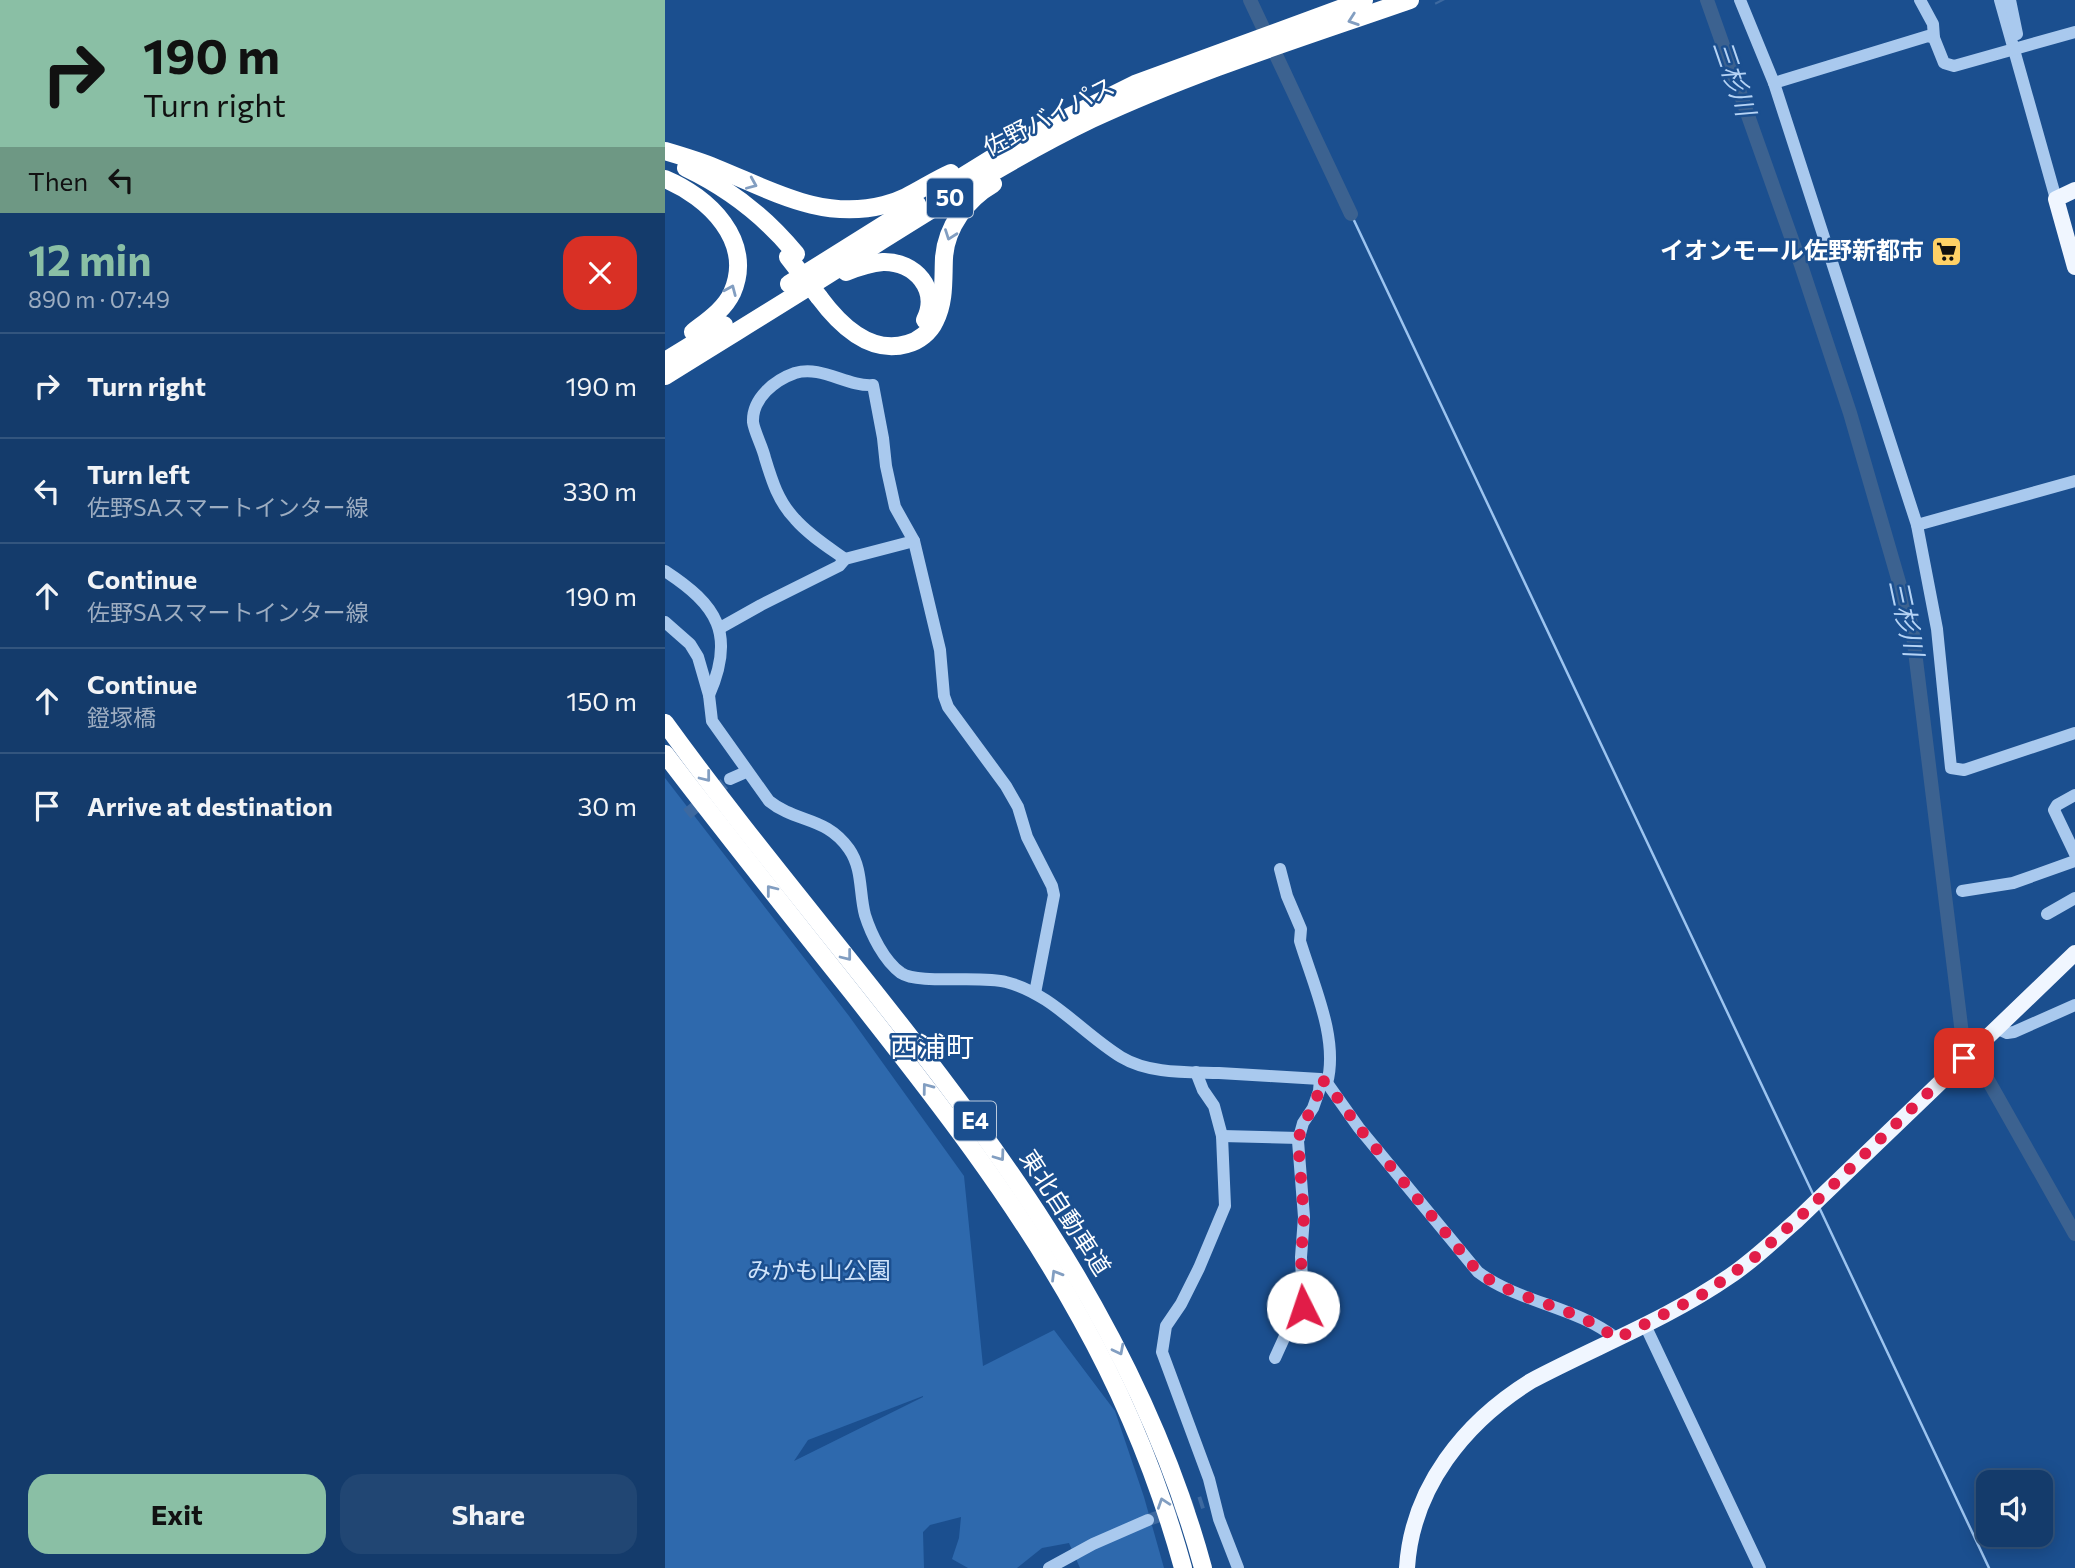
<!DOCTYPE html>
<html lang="en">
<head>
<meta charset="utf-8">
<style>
  :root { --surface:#143b6b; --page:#214673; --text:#f1f3f6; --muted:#9dadc1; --line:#33557e; --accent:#8abfa5 }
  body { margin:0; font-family:Commissioner,"Noto Sans JP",sans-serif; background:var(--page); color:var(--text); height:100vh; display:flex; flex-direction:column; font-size:26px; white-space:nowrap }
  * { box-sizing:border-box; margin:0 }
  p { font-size:23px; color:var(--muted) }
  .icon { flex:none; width:38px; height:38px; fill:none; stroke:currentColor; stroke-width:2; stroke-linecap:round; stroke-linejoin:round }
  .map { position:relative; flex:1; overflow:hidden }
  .panel { display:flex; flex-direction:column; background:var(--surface); width:665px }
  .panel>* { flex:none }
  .guide { background:#8abfa5; color:#111; overflow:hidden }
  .buttons { position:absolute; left:1311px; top:1470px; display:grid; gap:14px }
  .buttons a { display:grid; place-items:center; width:77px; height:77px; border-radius:14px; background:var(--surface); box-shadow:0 4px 18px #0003,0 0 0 2px var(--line); font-size:35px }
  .pin { position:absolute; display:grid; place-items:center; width:60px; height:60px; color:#fff; margin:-30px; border-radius:14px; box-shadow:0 4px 10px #0006 }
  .me { position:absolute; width:77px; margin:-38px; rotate:356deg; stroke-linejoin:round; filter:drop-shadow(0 0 5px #0008) }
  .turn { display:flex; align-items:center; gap:24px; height:147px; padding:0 28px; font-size:32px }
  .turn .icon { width:91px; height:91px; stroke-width:2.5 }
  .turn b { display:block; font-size:49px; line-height:60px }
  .then { display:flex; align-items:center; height:66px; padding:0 28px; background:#0003; gap:14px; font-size:26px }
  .round { display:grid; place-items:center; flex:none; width:74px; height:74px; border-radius:21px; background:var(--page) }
  .overview { display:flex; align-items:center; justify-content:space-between; height:119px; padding:0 28px }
  h1 { font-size:42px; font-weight:700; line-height:52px; color:var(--accent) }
  .action { display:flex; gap:14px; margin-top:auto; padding:14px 28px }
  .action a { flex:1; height:80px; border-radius:21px; background:var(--accent); color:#111; font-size:28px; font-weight:700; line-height:80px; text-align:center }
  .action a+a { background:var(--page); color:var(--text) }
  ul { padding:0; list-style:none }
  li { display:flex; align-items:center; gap:21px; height:105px; padding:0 28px; border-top:2px solid var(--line) }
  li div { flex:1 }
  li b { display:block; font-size:26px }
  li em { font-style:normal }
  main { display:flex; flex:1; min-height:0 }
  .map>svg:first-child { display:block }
  .green { fill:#2e69ad; fill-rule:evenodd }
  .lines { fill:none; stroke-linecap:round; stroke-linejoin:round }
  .stream { stroke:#9cc4f0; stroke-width:2.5 }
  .river { stroke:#3c6290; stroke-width:14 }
  .minor-tunnel { stroke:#3d69a0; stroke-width:12; stroke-dasharray:12 6; stroke-linecap:butt }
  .minor { stroke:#a9c9ee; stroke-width:12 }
  .major { stroke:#f0f6ff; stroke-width:16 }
  .highway { stroke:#fff; stroke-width:18 }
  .highway-bridge { stroke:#fff; stroke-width:18 }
  .oneway { stroke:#829ec1 }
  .route { stroke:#e11d48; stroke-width:12; stroke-dasharray:0 21.6 }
  .labels { text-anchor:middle; stroke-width:5; stroke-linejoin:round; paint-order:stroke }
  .shield { fill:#1b4f8f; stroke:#bbcadd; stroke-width:2 }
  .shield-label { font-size:23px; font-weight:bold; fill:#fff }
  .street-label { font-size:24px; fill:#fff; stroke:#1b4f8f }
  .poi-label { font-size:24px; font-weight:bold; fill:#fff; stroke:#1b4f8f; text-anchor:end }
  .park-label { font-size:24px; fill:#cfe3fa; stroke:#1b4f8f }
  .water-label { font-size:26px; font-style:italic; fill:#b5d3f5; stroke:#1b4f8f }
  .quarter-label { font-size:28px; fill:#fff; stroke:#1b4f8f }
</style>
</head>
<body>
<main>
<section class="panel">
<div class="guide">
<div class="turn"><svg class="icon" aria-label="right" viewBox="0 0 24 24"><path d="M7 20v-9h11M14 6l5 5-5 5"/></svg><div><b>190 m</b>Turn right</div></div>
<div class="then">Then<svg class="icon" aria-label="left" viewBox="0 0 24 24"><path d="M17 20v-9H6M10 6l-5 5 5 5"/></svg></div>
</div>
<div class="overview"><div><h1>12 min</h1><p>890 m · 07:49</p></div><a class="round" style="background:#d93025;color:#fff"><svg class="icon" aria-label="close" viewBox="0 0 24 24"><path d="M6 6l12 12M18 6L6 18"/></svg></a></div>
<ul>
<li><svg class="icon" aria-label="right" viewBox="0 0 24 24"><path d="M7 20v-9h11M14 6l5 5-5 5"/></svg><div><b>Turn right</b></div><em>190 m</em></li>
<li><svg class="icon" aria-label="left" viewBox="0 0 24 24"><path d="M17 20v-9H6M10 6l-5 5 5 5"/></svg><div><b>Turn left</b><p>佐野SAスマートインター線</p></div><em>330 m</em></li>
<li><svg class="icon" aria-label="ahead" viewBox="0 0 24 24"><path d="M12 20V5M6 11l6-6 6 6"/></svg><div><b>Continue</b><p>佐野SAスマートインター線</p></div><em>190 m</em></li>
<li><svg class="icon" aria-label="ahead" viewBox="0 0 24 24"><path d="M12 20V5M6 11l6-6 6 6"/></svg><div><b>Continue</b><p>鐙塚橋</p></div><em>150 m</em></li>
<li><svg class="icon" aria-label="arrive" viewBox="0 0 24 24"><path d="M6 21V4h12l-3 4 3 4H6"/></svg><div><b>Arrive at destination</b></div><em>30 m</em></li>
</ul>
<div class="action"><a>Exit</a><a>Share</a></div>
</section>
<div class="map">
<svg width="1410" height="1568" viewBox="0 0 1410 1568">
  <rect width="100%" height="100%" fill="#1b4f8f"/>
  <path class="green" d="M0 778 184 1016 299 1176 318 1366 389 1330 450 1411 479 1497 499 1568H415L404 1543 377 1548 352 1568H303L287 1559 294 1538 296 1517 265 1525 258 1532 259 1568H0ZM258 1396V1397L129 1461 143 1440Z"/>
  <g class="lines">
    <g class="stream">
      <path d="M686 214 1148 1194"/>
      <path d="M1154 1207 1324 1568"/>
    </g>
    <g class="river">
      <path d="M585 0 686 214"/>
      <path d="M1042 0 1136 265 1185 413 1247 627 1297 1034 1410 1234"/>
    </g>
    <g class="minor-tunnel">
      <path d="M775 0 776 2"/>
      <path d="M22 814 65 779"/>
      <path d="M483 1520 538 1502"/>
    </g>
    <g class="minor">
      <path d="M1075 0 1109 83"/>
      <path d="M1255 0 1268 24 1269 38"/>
      <path d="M1335 0 1391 199"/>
      <path d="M1345 0 1352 34"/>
      <path d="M1410 32 1289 66 1279 63 1269 38 1263 36 1109 83 1252 525 1272 629 1286 768 1299 770 1410 733"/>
      <path d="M1252 525 1410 481"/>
      <path d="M180 559C163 547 144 535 130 519 113 501 107 481 100 458 98 448 89 431 88 422 87 398 110 380 130 373 157 365 182 387 208 385L218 438 221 466 230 507 249 541 275 650 279 696 283 707 341 786 353 807 362 837 387 886 389 895 370 993"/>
      <path d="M0 571C52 605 71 634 44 695"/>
      <path d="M0 622 25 644 33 657 44 695 47 721 104 801C131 823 161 816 184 849 198 869 194 893 200 915 206 934 219 961 236 973 254 985 316 975 341 982 386 993 417 1033 456 1057 484 1074 522 1072 554 1073 588 1075 621 1077 655 1079L662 1083 694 1128 813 1272C854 1303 911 1306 952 1339"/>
      <path d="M55 628 96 605 174 566 180 559 249 541"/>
      <path d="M65 779 81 772"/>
      <path d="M1410 795 1392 805 1389 810 1410 854"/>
      <path d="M615 869 622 896 636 929 635 941C648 984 674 1039 662 1083"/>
      <path d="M1297 891 1348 883 1410 861"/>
      <path d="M1382 914 1410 898"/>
      <path d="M1331 1028 1342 1033 1349 1032 1410 1005"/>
      <path d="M531 1072 538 1090 549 1106 557 1136 560 1206 534 1268 516 1304 501 1326 497 1352 544 1479 554 1519 573 1568"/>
      <path d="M557 1136 634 1138"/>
      <path d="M980 1325 1095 1568"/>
      <path d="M610 1358 620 1336 632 1321 638 1307 636 1257 639 1217 633 1141 638 1123 648 1108 654 1091 655 1079"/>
      <path d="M384 1568 428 1544 483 1520"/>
    </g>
    <g class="major">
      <path d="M1410 190 1391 199 1410 267"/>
      <path d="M742 1568C747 1487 800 1422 866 1381 932 1346 1003 1319 1065 1276 1089 1260 1109 1240 1131 1221L1410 953"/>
    </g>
    <g class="highway">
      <path d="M0 151C17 156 34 161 51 168 106 190 157 221 219 205 244 199 263 183 286 173"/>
      <path d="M21 168C65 189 100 216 131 254"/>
      <path d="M0 179C43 197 90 241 67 293 59 310 42 321 28 332"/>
      <path d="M279 188 355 141 470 84 699 0"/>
      <path d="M181 272C193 267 205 263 218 262 250 261 275 290 260 320"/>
      <path d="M124 284 252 204"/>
      <path d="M154 297C174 324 204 355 242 344 254 341 265 332 270 321 280 302 278 279 279 258 281 227 302 199 328 184"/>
      <path d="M0 361 59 325"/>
      <path d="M0 376C72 331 145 287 216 241 285 198 354 154 427 119 530 71 639 37 745 0"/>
      <path d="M0 723C199 998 446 1230 538 1568"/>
      <path d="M0 754C61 834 123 912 186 991 269 1096 352 1202 416 1319 460 1398 494 1481 518 1568"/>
    </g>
    <path class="highway-bridge" d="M123 257 154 297"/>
  </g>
  <defs><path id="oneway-chevron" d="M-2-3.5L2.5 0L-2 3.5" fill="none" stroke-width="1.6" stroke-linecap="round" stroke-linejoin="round" transform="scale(1.75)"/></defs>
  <g class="oneway">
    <use href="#oneway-chevron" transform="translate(688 20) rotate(161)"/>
    <use href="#oneway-chevron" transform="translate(87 184) rotate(23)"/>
    <use href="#oneway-chevron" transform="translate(285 235) rotate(110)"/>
    <use href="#oneway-chevron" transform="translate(66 290) rotate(-67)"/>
    <use href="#oneway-chevron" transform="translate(41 777) rotate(52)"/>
    <use href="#oneway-chevron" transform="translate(106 890) rotate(-128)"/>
    <use href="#oneway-chevron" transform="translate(182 956) rotate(52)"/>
    <use href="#oneway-chevron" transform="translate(262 1088) rotate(-127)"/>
    <use href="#oneway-chevron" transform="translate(335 1156) rotate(54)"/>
    <use href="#oneway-chevron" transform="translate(391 1275) rotate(-121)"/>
    <use href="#oneway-chevron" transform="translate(454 1350) rotate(63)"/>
    <use href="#oneway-chevron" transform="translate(498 1503) rotate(-109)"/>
  </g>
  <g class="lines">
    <path class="route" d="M638 1307 636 1257 639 1217 633 1141 638 1123 648 1108 654 1091 655 1079 662 1083 694 1128 813 1272C854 1303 911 1305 951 1339L1040 1293 1089 1258 1140 1212 1299 1058"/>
  </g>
  <defs>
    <symbol id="supermarket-square" viewBox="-11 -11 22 22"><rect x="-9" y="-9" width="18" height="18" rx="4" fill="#ffd166" stroke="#1b4f8f"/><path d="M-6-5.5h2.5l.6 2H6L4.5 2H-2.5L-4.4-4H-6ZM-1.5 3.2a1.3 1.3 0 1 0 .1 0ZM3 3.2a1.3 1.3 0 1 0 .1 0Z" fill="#111"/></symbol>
  </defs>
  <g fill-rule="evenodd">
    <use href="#supermarket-square" x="1264" y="234" width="35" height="35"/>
  </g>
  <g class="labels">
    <g class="shield">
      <rect x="262" y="178.5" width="46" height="39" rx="5"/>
      <rect x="289" y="1101.5" width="42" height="39" rx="5"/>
    </g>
    <g class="shield-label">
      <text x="285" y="206">50</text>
      <text x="310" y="1129">E4</text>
    </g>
    <g class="street-label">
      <text transform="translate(384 117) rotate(-27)" y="8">佐野バイパス</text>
      <text transform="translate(400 1213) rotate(57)" y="8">東北自動車道</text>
    </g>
    <g class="poi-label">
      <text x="1259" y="259">イオンモール佐野新都市</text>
    </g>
    <g class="park-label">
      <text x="154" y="1279">みかも山公園</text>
    </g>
    <g class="water-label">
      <text transform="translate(1069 78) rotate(71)" y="9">三杉川</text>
      <text transform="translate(1241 618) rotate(78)" y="9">三杉川</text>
    </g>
    <g class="quarter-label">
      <text x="267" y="1057">西浦町</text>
    </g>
  </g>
</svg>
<div class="buttons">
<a><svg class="icon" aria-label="sound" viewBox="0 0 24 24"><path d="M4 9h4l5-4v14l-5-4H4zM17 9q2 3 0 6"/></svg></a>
</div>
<div class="pin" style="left:1299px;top:1058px;background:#d93025"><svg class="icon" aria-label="arrive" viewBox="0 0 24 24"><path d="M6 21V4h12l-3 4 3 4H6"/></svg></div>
<svg class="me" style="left:638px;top:1307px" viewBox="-20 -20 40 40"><circle r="19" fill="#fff"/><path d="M0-13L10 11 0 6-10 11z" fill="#e11d48"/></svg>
</div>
</main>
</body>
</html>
